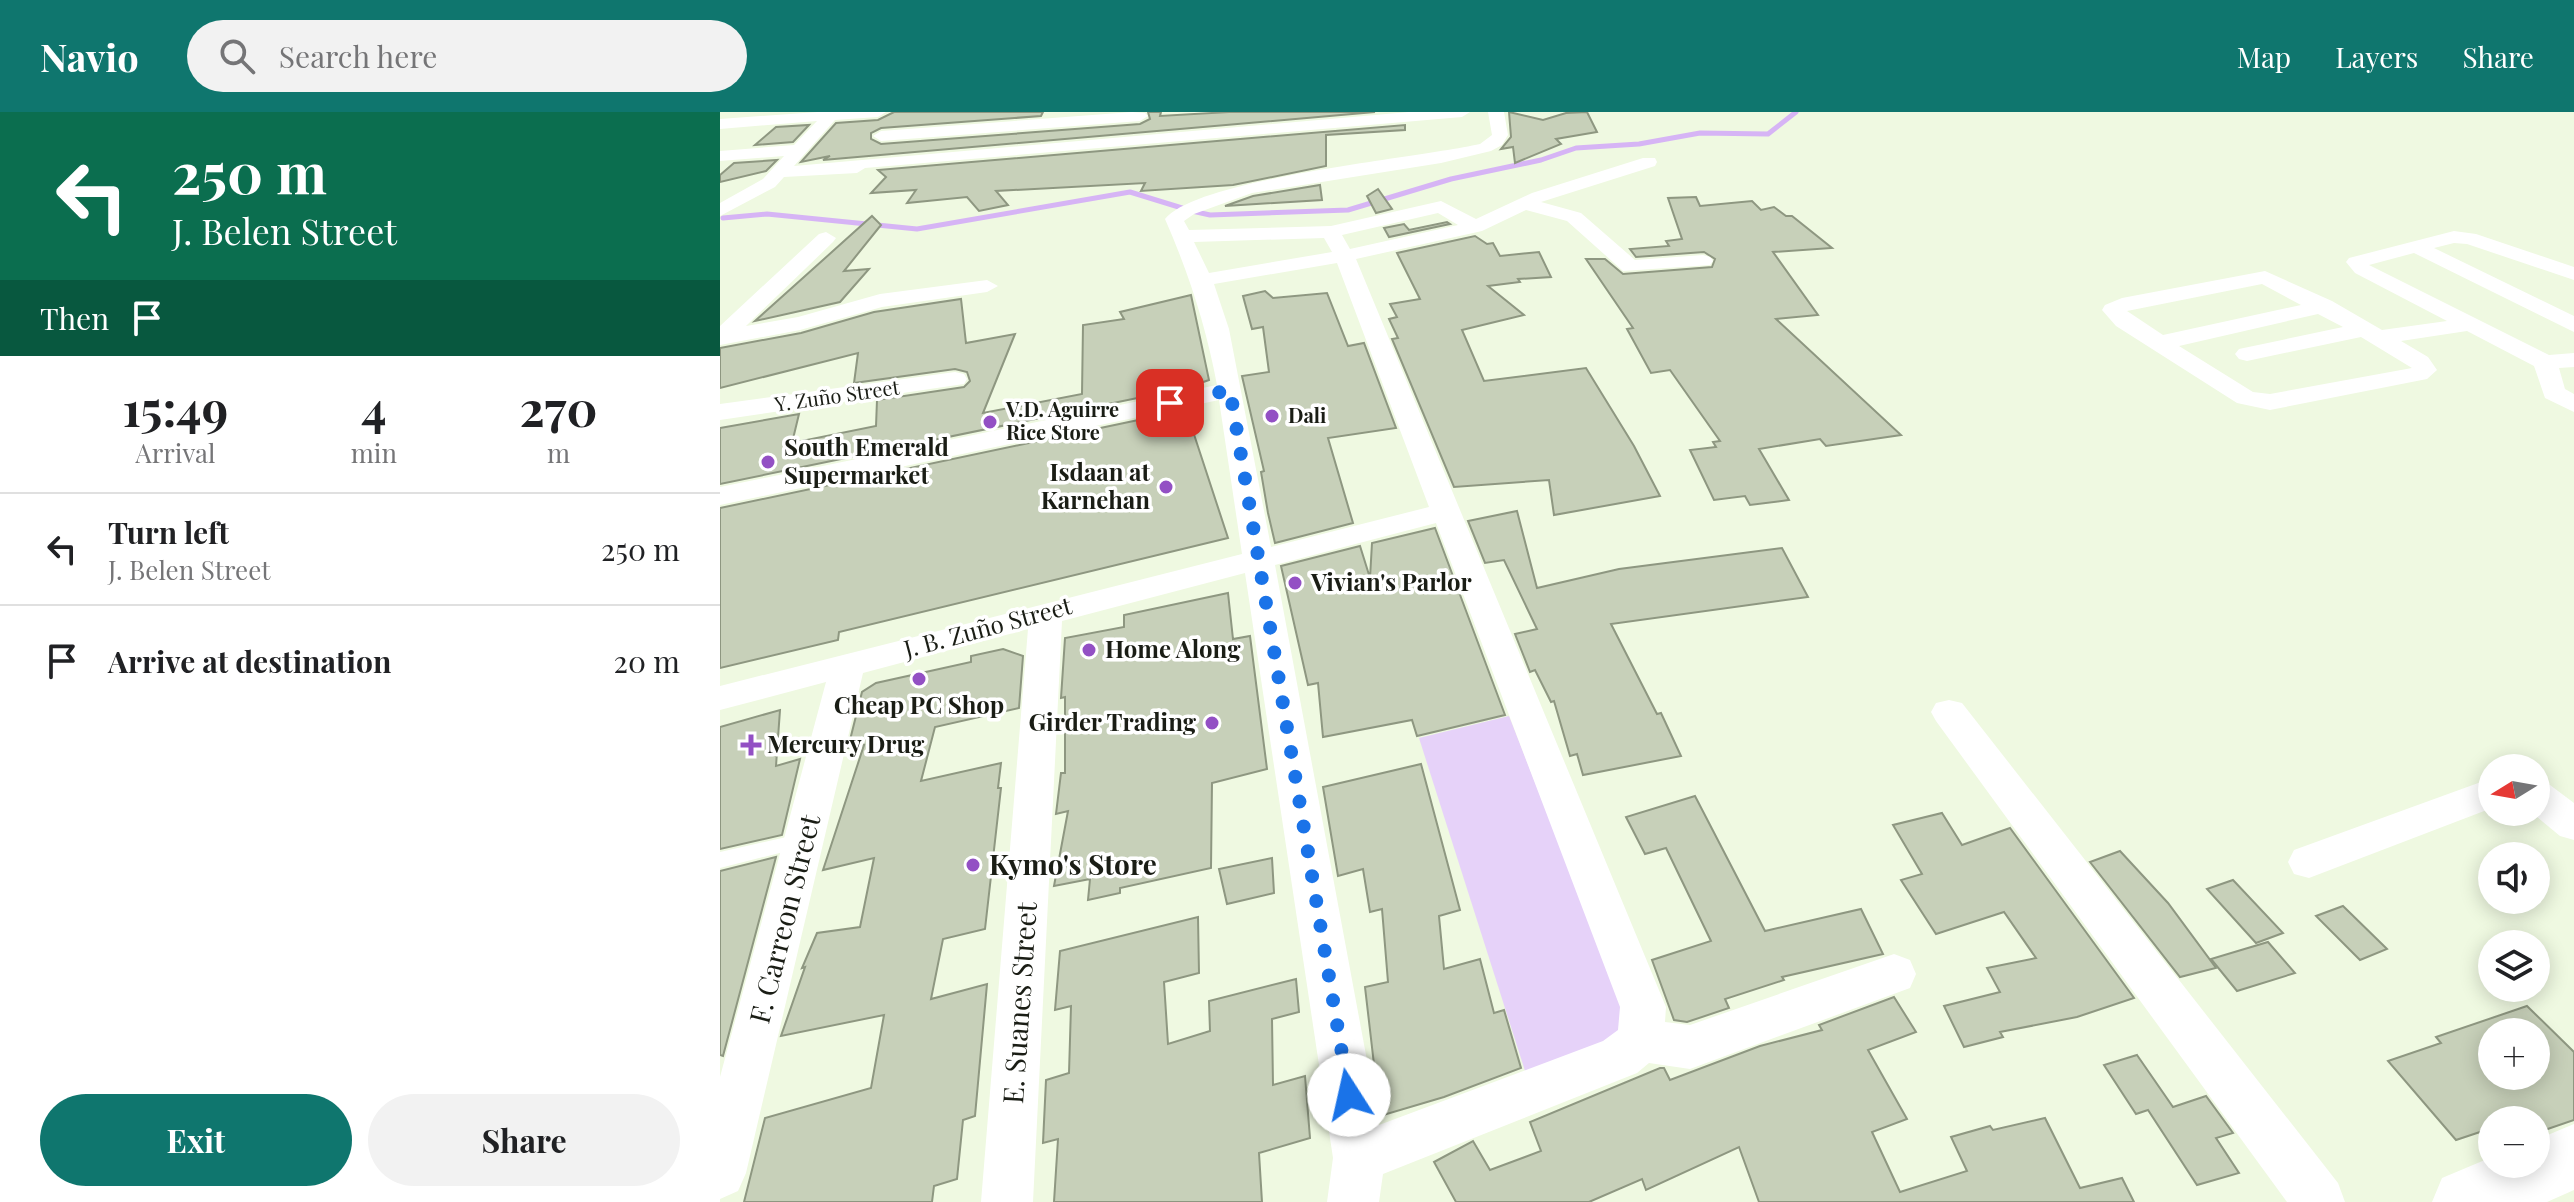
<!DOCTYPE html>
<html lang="en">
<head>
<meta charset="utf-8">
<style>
  :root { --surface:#fff; --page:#f2f2f2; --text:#202124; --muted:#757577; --line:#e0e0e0; --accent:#0f766e }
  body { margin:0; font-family:"Playfair Display",serif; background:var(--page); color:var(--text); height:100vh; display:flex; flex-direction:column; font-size:30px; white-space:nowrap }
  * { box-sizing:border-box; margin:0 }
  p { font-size:26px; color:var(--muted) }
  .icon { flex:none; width:44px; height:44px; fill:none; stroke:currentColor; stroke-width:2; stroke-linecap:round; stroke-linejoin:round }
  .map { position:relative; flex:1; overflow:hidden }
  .details { display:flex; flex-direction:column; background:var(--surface); width:720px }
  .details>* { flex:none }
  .top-card { background:#0b6e4f; color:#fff; overflow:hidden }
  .needle { width:52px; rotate:259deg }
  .controls { position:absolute; left:1758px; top:642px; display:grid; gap:16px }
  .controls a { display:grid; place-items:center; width:72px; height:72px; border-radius:50%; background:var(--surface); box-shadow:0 4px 20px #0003; font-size:40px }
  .pin { position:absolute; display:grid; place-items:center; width:68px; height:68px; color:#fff; margin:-34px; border-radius:16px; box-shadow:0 4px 12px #0006 }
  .me { position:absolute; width:88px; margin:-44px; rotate:350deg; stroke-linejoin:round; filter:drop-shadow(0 0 6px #0008) }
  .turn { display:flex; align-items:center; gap:28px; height:168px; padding:0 40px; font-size:36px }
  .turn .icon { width:104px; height:104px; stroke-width:2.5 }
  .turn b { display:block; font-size:56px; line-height:68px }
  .then { display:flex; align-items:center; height:76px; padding:0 40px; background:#0003; gap:16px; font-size:30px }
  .eta { display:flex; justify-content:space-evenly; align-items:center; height:136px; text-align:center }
  .eta b { font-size:48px; font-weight:700; line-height:56px }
  .action { display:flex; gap:16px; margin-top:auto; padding:16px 40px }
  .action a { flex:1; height:92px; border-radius:48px; background:var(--accent); color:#fff; font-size:32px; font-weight:700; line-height:92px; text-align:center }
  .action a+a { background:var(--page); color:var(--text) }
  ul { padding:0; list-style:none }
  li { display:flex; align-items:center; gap:24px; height:112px; padding:0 40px; border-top:2px solid var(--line) }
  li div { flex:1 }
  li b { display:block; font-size:30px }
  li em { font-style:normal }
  header { display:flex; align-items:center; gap:48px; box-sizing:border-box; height:112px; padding:0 40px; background:var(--accent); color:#fff }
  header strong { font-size:38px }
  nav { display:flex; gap:44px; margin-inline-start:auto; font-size:28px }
  .search { width:560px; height:72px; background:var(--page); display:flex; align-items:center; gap:20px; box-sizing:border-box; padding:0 28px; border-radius:44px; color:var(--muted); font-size:30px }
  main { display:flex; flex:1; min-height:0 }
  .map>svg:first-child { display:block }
  .green { fill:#e6d2f9 }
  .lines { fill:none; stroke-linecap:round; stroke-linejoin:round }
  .stream { stroke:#d6b4f5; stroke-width:5 }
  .building { fill:#c7d0b9; stroke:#8e9781; stroke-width:2; fill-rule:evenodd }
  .lane { fill:#fff; fill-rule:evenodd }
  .street { fill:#fff; fill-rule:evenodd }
  .secondary { fill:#fff; fill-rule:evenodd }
  .route { stroke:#1a73e8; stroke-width:14; stroke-dasharray:0 25.2 }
  .poi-dot { fill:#9350c4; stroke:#fff; stroke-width:3 }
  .labels { text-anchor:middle; stroke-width:7; stroke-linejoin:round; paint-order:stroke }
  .far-street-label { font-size:20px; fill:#1a1d15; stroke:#fff }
  .far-poi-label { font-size:20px; font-weight:bold; fill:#1a1d15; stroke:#fff; text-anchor:start }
  .poi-label { font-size:24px; font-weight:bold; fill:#1a1d15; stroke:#fff; text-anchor:start }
  .street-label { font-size:24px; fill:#1a1d15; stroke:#fff }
  .near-poi-label { font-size:28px; font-weight:bold; fill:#1a1d15; stroke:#fff; text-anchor:start }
  .near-street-label { font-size:28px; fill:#1a1d15; stroke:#fff }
</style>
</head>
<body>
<header>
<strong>Navio</strong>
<div class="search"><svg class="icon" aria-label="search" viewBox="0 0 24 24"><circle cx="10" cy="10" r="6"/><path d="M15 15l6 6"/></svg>Search here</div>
<nav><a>Map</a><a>Layers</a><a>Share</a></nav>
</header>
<main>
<section class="details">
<div class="top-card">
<div class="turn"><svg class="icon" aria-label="left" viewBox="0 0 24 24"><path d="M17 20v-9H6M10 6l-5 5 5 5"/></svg><div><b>250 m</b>J. Belen Street</div></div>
<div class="then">Then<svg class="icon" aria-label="arrive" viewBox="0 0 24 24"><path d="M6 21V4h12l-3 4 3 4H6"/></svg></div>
</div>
<div class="eta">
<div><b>15:49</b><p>Arrival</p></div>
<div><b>4</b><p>min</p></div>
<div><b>270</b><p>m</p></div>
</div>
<ul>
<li><svg class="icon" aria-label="left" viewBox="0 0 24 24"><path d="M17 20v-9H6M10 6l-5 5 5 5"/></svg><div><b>Turn left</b><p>J. Belen Street</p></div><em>250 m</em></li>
<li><svg class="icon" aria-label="arrive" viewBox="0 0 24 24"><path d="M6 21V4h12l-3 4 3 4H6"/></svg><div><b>Arrive at destination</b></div><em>20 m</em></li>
</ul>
<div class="action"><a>Exit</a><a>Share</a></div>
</section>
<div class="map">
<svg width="1854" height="1090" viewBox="0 0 1854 1090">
  <rect width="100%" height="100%" fill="#eff9e1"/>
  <path class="green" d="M789 604 904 897 896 931 806 962 699 626Z"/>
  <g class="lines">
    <g class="stream">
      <path d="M472 99 490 103 628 98 731 67 821 48 856 36 919 32 980 21 1048 22 1076 0"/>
      <path d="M3 106 47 102 197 117 410 80 462 96"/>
    </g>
  </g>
  <g class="building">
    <path d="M174 0H323L321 4 161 16 151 21V27L161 32 420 12 430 7 428 0H441L440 4 509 0H655L103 48 110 44 81 50 116 11 158 8Z"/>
    <path d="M789 0 823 8 846 1 867 0 877 20 836 27 841 32 795 51 793 35 781 37 791 25Z"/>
    <path d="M89 13 73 30 35 33 56 15Z"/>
    <path d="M685 13V18L606 23V54L513 73 421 79 425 71 276 79 288 93 259 99 247 85 187 91 196 78 151 81 166 65 158 58Z"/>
    <path d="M57 48 46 59 0 70V63L14 51Z"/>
    <path d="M600 73 602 88 505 94 533 84Z"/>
    <path d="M658 77 672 97 656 101 647 84Z"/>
    <path d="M976 85 980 94 1032 89 1041 98 1054 95 1066 104H1072L1112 136 1053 140 1098 203 1056 207 1181 323 1106 334 1100 327 1039 337 1069 388 1030 393 1025 384 994 388 970 338 996 335 993 330 1000 329 950 258 931 261 907 217 913 216 866 147H885L903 162 992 155 995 147 984 140 916 145 910 137 949 134 946 129 962 127 948 86Z"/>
    <path d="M152 104 161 113 124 159 149 157 120 190 35 209Z"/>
    <path d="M727 110 730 112 669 125 664 116 684 112 689 118Z"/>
    <path d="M755 124 767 132 773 131 780 144 819 140 831 165 798 167 800 170 768 174 804 203 742 218 764 269 866 256 914 334 940 384 834 403 829 368 734 375 672 227 678 226 669 207 677 205 670 192 700 187 677 141Z"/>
    <path d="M545 179 553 186 607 181 628 234 644 231 676 316 608 326 633 411 555 431 548 401 541 360 544 359 522 264 549 260 543 215 532 217 523 184Z"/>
    <path d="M471 183 489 268 466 276 0 372V316L79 302 72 331 156 314 157 288 244 275 250 269 247 260 235 257 134 271 138 241 0 276V236L81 221 154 200 241 187 246 231 295 222 263 301 362 282 363 213 404 207 400 200Z"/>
    <path d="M466 298 508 426 119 520 118 528 0 556V396Z"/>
    <path d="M797 399 817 476 899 457 1062 436 1088 485 891 512 937 602 941 601 961 644 863 663 857 642 850 644 834 589 831 590 815 558 810 560 795 522 817 517 784 448 765 451 748 409Z"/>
    <path d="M715 416 785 603 697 624 692 608 603 625 598 571 588 573 561 454 640 434 650 466 652 431Z"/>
    <path d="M508 481 513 527 530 524 547 657 492 671 491 756 400 776V781L368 788 370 767 334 774 348 699 336 702 341 661H345V585L341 586 345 526 404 515V503Z"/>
    <path d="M283 537 303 544 299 596 215 615 201 669 281 651 278 676H281L265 817 223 827 211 887 267 872 255 1004 243 1008 237 1067 214 1074 212 1090H24L45 1006 151 976 164 903 61 924 85 855 82 856 97 821 140 815 154 746 103 758 144 633 128 636 142 580 156 571 251 550V544Z"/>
    <path d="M60 598 56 654 80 647 62 723 0 737V615Z"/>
    <path d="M701 652 740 798 719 804 724 857 760 847 774 901 784 898 801 956 724 985 660 1004 645 875 668 870 662 797 650 800 643 757 618 764 603 675Z"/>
    <path d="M975 684 1045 819 1141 797 1163 842 1062 865 1064 868 1005 887 1009 896 967 910 954 908 932 848 991 829 946 736 925 742 906 705Z"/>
    <path d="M1222 701 1242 733 1290 716 1414 886 1357 905 1280 920 1283 925 1244 935 1224 894 1280 880 1267 856 1316 846 1284 800 1216 822 1181 768 1202 762 1173 713Z"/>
    <path d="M1400 739 1448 791 1496 856 1460 865 1370 750Z"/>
    <path d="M56 745 3 944 0 943V759Z"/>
    <path d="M552 746 554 781 507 792 499 757Z"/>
    <path d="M1513 768 1563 821 1536 831 1487 777Z"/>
    <path d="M1623 794 1667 837 1640 848 1596 804Z"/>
    <path d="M478 805 479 861 444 870 448 932 490 919 489 889 576 867 579 900 552 907 553 973 585 964 590 1026 539 1041 542 1090H334L338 1027 323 1031 326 968 349 961 351 894 335 898 340 839Z"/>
    <path d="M1548 830 1575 861 1517 879 1491 847Z"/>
    <path d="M1174 885 1196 920 1148 938 1187 1007 1152 1020 1180 1080 1247 1059 1231 1025 1270 1014 1273 1018 1325 1006 1360 1076 1402 1066 1414 1090H1039L1019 1035 926 1078 922 1067 869 1090H736L714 1050 753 1029 770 1058 821 1039 810 1010 940 956H944L950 968 1040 934 1102 918 1099 913Z"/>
    <path d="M1807 894 1854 940V1008L1816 1021V1008H1772V1016L1736 1028 1668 949 1721 931 1716 925ZM1772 920H1816V964H1772Z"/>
    <path d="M1417 943 1453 995 1486 984 1513 1021 1496 1026 1519 1061 1477 1073 1428 998 1416 1002 1384 953Z"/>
  </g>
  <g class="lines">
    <path class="lane" d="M80 722 87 724 89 729 87 734 0 756V740Z"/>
    <g class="street">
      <path d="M98 0H166L158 5 115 8 74 54 689 0H750L742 5 145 56 137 61 64 65 55 75 0 104V91L43 67 64 44 0 49V39L74 33 97 9 0 17V7Z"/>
      <path d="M412 0 425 1 428 4 420 9 161 29 153 24 161 19Z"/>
      <path d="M768 0H784L788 23 782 33 771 39 721 51 532 81 474 102 464 109 469 118 611 114 721 89 756 107 812 81 923 46H935L937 50 935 54 821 90 861 101 915 148 983 143 990 145 993 149 990 153 903 159 847 109 806 98 762 119 636 147 946 895 945 910 970 913 1174 842 1190 848 1196 862 1190 876 970 957 929 951 917 961 663 1062 659 1090H607L613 1046 525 461 342 509 313 1090H261L308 517 143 561 26 1061 18 1079 0 1087V965L106 570 0 598V574L522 442 499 288 0 393V375L497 273C486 214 469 162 445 107 478 66 698 46 760 32L772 23ZM718 101 738 113 630 137 622 123ZM604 126 612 140 489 161 474 130ZM617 151 709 395 551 435 509 217 494 172ZM716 411 900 895 898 918 883 929 659 1013 555 453Z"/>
      <path d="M1734 119 1756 122 1854 155V168L1747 132 1734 131 1714 136 1854 204V220L1694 141 1649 153 1829 243 1854 241V255L1839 256 1845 277 1854 282V300L1825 286 1814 254 1747 219 1681 229 1708 245 1717 258 1707 267 1550 298 1517 291 1396 214 1382 198 1385 193 1402 186 1545 159 1612 189 1662 218 1727 209 1635 161 1626 150 1629 146ZM1542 172 1581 193 1443 223 1407 199ZM1598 202 1623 215 1519 237 1515 242 1519 247 1527 249 1641 225 1692 256 1550 282 1533 280 1459 234Z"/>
      <path d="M106 120 116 126 113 130 26 214 78 205 160 182 267 168 278 174 267 180 162 195 80 218 0 233V214L99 122Z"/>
      <path d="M235 260 244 262 247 267 244 272 0 308V292Z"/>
      <path d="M1229 588 1242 591 1618 1071 1625 1090H1567L1216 609 1211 600 1216 591Z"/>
      <path d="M1772 666V696L1589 766 1574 762 1568 750 1574 738Z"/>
      <path d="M1816 668 1830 673 1854 691V728L1840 724 1811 700H1816Z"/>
    </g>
    <path class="secondary" d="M1854 1012V1078L1827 1090H1712L1722 1066 1772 1045V1052H1816V1028Z"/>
  </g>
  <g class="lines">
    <path class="route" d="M450 291 510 278 629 983"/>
  </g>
  <g class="poi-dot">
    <circle cx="552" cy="304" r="8"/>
    <circle cx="270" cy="310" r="8"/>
    <circle cx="48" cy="350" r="8"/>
    <circle cx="446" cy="375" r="8"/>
    <circle cx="575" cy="471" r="8"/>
    <circle cx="369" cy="538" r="8"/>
    <circle cx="199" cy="567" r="8"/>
    <circle cx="492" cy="611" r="8"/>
    <path d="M27 621h8v8h8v8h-8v8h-8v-8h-8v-8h8z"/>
    <circle cx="253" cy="753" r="8"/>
  </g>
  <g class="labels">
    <g class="far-street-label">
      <text transform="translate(117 284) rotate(-8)" y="7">Y. Zuño Street</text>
    </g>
    <g class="far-poi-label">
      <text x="286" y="305">V.D. Aguirre<tspan x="286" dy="23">Rice Store</tspan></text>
      <text x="568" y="311">Dali</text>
    </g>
    <g class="poi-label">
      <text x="64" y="344">South Emerald<tspan x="64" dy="28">Supermarket</tspan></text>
      <text x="430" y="369" text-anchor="end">Isdaan at<tspan x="430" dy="28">Karnehan</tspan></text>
      <text x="591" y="479">Vivian's Parlor</text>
      <text x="385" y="546">Home Along</text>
      <text x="199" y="602" text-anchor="middle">Cheap PC Shop</text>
      <text x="476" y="619" text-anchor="end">Girder Trading</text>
      <text x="47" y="641">Mercury Drug</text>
    </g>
    <g class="street-label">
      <text transform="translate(268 516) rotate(-15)" y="8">J. B. Zuño Street</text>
    </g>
    <g class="near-poi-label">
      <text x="269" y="763">Kymo's Store</text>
    </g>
    <g class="near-street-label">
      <text transform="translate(65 807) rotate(-76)" y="10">F. Carreon Street</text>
      <text transform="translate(300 891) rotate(-86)" y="10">E. Suanes Street</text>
    </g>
  </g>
</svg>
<div class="controls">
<a><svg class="needle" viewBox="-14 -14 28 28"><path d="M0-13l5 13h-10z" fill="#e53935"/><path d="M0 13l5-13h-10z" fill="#757577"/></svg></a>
<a><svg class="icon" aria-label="sound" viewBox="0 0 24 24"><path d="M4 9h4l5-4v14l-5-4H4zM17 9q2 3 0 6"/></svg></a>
<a><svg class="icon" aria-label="layers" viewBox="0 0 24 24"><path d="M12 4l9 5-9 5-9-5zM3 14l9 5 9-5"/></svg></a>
<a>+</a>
<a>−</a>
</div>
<div class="pin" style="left:450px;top:291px;background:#d93025"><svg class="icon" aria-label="arrive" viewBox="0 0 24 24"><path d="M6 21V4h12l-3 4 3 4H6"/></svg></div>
<svg class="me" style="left:629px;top:983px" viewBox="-20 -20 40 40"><circle r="19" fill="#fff"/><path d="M0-13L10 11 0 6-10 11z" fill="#1a73e8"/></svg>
</div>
</main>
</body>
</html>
